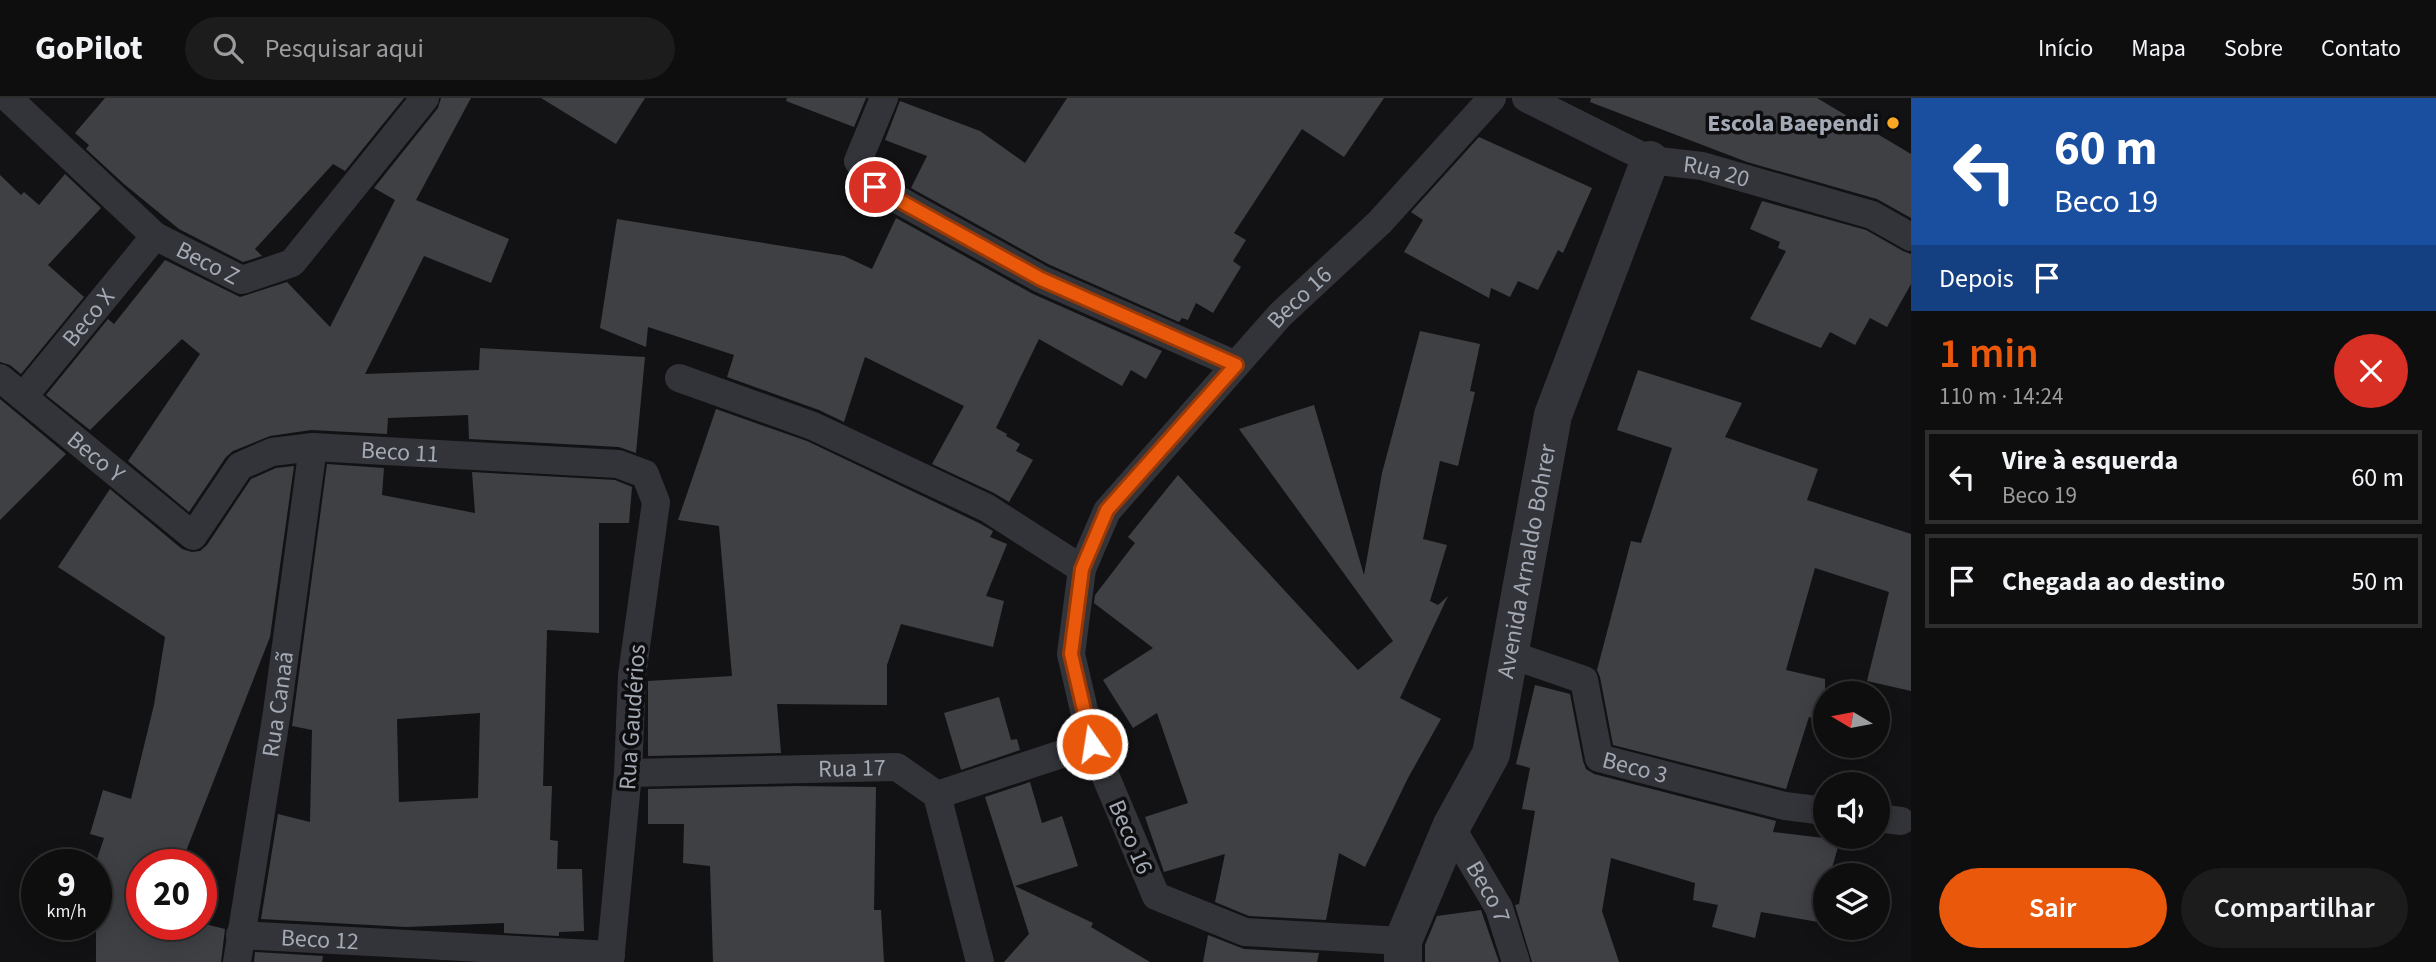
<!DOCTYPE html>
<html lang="pt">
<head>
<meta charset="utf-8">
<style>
  :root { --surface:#0e0e0f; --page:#1c1c1d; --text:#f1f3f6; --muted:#9b9c9e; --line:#2e2e2f; --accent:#ea580c }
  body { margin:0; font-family:"Source Sans 3",sans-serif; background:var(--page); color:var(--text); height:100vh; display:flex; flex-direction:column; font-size:26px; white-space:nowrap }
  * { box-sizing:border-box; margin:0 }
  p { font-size:23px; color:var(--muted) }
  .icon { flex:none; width:38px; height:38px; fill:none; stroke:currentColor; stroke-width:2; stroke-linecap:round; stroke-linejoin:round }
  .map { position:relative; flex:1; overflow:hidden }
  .side { display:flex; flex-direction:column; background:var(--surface); width:525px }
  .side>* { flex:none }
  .banner { background:#1a4fa0; color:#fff; overflow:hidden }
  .needle { width:46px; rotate:280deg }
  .buttons { position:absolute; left:1813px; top:583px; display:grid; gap:14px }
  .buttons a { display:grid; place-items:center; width:77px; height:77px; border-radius:50%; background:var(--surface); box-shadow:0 4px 18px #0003,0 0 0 2px var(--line); font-size:35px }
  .speed { position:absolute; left:21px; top:751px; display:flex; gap:14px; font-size:35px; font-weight:700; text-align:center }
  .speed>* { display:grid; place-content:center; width:91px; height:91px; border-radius:50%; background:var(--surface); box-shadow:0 4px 18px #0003,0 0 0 2px var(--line); line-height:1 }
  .speed small { font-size:18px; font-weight:400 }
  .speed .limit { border:10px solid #d22; background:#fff; color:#111 }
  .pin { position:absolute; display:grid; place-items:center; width:60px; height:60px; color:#fff; margin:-30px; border:4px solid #fff; border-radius:50%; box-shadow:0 2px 7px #0007 }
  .me { position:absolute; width:77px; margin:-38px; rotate:347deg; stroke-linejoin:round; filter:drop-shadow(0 0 5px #0008) }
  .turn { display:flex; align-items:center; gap:24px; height:147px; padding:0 28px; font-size:32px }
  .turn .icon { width:91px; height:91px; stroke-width:2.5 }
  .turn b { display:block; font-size:49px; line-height:60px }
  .then { display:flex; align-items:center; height:66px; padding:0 28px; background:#0003; gap:14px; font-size:26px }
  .round { display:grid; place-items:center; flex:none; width:74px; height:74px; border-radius:37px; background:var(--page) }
  .head { display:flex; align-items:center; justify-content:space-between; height:119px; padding:0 28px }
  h1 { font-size:42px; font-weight:600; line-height:52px; color:var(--accent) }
  .cta { display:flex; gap:14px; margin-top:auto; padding:14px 28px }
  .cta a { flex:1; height:80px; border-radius:42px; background:var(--accent); color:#fff; font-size:28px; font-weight:600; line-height:80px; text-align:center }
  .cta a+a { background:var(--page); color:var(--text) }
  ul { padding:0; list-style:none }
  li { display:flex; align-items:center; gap:21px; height:94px; margin:0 14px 10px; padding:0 14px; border:4px solid var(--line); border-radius:0px }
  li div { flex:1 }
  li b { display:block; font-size:26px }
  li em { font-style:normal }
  header { display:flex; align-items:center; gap:42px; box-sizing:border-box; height:98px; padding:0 35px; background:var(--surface); border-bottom:2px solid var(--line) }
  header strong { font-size:33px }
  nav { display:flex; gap:38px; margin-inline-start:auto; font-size:24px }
  .search { width:490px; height:63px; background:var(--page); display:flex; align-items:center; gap:18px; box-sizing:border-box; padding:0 24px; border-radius:38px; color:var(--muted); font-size:26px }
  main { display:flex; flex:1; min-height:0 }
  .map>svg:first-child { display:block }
  .building { fill:#3e4044; fill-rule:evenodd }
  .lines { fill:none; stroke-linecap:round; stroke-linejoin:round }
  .service { stroke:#333439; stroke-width:28 }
  .minor { stroke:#333439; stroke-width:38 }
  .route-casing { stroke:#983908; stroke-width:18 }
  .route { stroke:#ea580c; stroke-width:12 }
  .poi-dot { fill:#fca722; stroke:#0d0d0f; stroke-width:2.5 }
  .labels { text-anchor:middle; stroke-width:7; stroke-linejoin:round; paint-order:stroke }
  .poi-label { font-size:24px; font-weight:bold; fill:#a3aab5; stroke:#0d0d0f; text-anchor:end }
  .street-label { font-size:24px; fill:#a3aab5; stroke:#0d0d0f }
</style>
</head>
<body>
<header>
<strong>GoPilot</strong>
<div class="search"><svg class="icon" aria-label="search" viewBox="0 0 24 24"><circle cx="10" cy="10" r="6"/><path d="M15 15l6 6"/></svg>Pesquisar aqui</div>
<nav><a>Início</a><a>Mapa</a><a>Sobre</a><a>Contato</a></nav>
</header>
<main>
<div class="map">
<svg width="1911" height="864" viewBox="0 0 1911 864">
  <rect width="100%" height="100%" fill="#121214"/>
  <g class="building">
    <path d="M105 0H404L345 73 333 66 255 151 262 158 243 164 179 131 124 86 86 51 89 47 75 35Z"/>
    <path d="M441 0H471L416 102 509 141 491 185 424 158 365 276 479 272 480 250 645 259 636 355 619 349 469 341 468 317 388 320 387 336 311 332 270 338 233 353 226 359 189 414 128 363 200 256 182 241 90 332 46 297 108 221 114 226 165 162 240 199 287 184 330 229 395 102 374 90 438 10Z"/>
    <path d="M541 0H645L616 46Z"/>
    <path d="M787 0H866L854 29 786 3Z"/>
    <path d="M1067 0H1384L1344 59 1302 31 1234 135 1246 142 1233 163 1241 169 1213 215 1196 205 1188 222 1182 220 1179 224 1048 166 911 90 927 58 885 42 900 3 980 33 1025 65Z"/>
    <path d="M1591 0H1817L1911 56V120L1877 101 1747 64 1590 4Z"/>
    <path d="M1479 39 1592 90 1563 155 1558 152 1538 192 1518 183 1510 199 1491 190 1489 200 1404 154 1423 122 1411 114Z"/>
    <path d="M65 76 101 110 48 167 84 199 21 276 10 267 0 264V77L21 97 24 94 39 107Z"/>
    <path d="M1762 103 1866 132 1903 153 1911 156V186L1887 229 1870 220 1855 247 1830 234 1821 250 1750 221 1786 153 1778 150 1780 144 1750 131Z"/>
    <path d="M896 120 1033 196 1162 253 1146 281 1131 272 1122 288 1039 241 996 330 1007 336 1006 338 1020 346 1016 353 1033 362 1009 404 994 395 932 366 964 308 865 259 844 324 819 312 727 279 734 257 648 229 646 249 600 230 617 121 844 158 872 171Z"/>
    <path d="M1420 233 1480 246 1470 293 1475 294 1458 368 1440 363 1423 441 1447 447 1430 503 1438 507 1448 498 1400 600 1441 621 1408 680 1365 769 1339 755 1326 822 1249 818 1215 804 1225 756 1164 774 1145 719 1188 705 1157 615 1133 630 1103 582 1153 550 1094 505 1095 497 1135 445 1128 439 1178 377 1358 572 1393 543 1239 331 1314 307 1364 477 1382 375Z"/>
    <path d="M1638 272 1742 305 1725 339 1818 371 1807 402 1911 436V593L1867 583 1889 494 1815 470 1786 572 1825 581V623L1809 619 1786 691 1613 647 1600 579 1597 572 1631 443 1641 445 1672 350 1617 332Z"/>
    <path d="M0 301 66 356 0 422Z"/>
    <path d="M716 311 807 343 979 425 993 433 990 439 1007 446 986 498 1004 503 993 549 901 526 887 567V607L777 606 781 655 648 658V583L732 578 719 428 678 422Z"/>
    <path d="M327 366 384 370 382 397 475 415 472 374 615 382 632 389 629 425H599V535L547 532 543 688H552L550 742 558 743 557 771H582L584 833 559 834V838L504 835V825L406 829 261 821 278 716 310 724 312 632 292 628ZM480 615 478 700 399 704 397 621Z"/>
    <path d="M294 368 270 539 181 766H142V826L201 825 225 831 221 864H96V764L104 740 90 736 103 692 131 701 154 607 165 539 58 469 110 391 182 451 192 454 200 453 207 447 251 381 276 370Z"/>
    <path d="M1535 587 1570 596 1583 663 1586 671 1594 676 1776 723 1773 734 1840 742 1830 777H1825V796L1818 824 1761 814 1755 840 1712 829 1718 807 1693 802 1695 785 1611 760 1602 813 1619 864H1532L1515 807 1519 806 1535 713 1522 711 1530 670 1516 666Z"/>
    <path d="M999 599 1011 642 1017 641 1020 652 961 672 944 615Z"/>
    <path d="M1030 684 1042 725 1062 718 1078 768 1015 788 1093 825 1091 829 1150 864H1004L1029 836 985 699Z"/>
    <path d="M794 688 876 689 874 812H881L884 864H713L710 768 683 765 684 726H648V691Z"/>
    <path d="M1481 812 1499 864H1425V847L1437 818Z"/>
    <path d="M1208 837 1244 851 1319 855 1317 864H1203Z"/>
    <path d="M255 854 323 858 322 864H254Z"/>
  </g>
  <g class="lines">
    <g class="service">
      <path id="s1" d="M8 0 155 138 242 182 292 165 425 0"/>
      <path d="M884 0 858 63 875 89 1041 181 1236 267"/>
      <path id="s2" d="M1526 0 1650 62 1702 68 1872 117 1911 139"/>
      <path id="s3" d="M0 280 193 438 240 368 272 354 313 349 618 366 645 376 656 404 632 577 628 675 610 864"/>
      <path d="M679 280 813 328 987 410 1082 471"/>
      <path id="s4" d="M23 299 155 138"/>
      <path id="s5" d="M1509 556 1584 582 1599 660 1785 708 1825 713"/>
      <path id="s6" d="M628 675 897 669 937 697 980 864"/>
      <path d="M937 697 1092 646"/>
      <path d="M1878 720 1901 723"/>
      <path id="s7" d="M1451 729 1499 810 1516 864"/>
      <path id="s8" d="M240 837 611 857"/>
      <path id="s9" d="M1403 843 1245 834 1156 798 1092 646 1071 556 1082 471 1107 413 1280 217 1380 124 1492 0"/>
      <path id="s10" d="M237 864 277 614 313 349"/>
    </g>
    <path class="minor" id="s11" d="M1403 864V843L1451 729 1491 656 1553 317 1650 62"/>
  </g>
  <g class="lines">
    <defs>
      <path id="route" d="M875 89 1041 181 1236 267 1107 412 1082 471 1071 556 1092 646"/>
    </defs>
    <use href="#route" class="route-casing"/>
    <use href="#route" class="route"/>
  </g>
  <circle class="poi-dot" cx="1893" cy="25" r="7"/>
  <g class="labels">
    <g class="poi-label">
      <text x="1879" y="33">Escola Baependi</text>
    </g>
    <g class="street-label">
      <text dy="8" stroke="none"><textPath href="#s2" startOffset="206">Rua 20</textPath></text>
      <text dy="8" stroke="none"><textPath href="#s1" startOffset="261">Beco Z</textPath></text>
      <text dy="8" stroke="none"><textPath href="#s9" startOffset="948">Beco 16</textPath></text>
      <text dy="8" stroke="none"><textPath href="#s4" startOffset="103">Beco X</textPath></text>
      <text dy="8" stroke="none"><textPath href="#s3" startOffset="497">Beco 11</textPath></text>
      <text dy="8" stroke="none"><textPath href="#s3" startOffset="124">Beco Y</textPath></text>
      <text dy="8" stroke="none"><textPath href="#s11" startOffset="424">Avenida Arnaldo Bohrer</textPath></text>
      <text dy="8" stroke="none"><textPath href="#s10" startOffset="261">Rua Canaã</textPath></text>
      <text transform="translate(632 619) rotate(-86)" y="8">Rua Gaudérios</text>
      <text dy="8" stroke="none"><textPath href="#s5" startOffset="196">Beco 3</textPath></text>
      <text dy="8" stroke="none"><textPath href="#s6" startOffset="224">Rua 17</textPath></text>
      <text transform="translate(1131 739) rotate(67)" y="8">Beco 16</text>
      <text dy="8" stroke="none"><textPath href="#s7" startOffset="75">Beco 7</textPath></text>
      <text dy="8" stroke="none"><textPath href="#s8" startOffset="80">Beco 12</textPath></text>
    </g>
  </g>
</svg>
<div class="buttons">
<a><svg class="needle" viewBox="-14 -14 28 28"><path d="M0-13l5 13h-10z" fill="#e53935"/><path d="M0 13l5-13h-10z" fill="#9b9c9e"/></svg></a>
<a><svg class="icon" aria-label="sound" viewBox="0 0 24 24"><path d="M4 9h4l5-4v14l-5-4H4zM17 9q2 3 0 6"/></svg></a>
<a><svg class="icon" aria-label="layers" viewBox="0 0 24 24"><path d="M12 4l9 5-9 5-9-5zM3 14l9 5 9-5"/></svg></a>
</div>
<div class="speed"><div>9<small>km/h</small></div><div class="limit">20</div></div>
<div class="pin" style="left:875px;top:89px;background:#d93025"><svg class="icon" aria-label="arrive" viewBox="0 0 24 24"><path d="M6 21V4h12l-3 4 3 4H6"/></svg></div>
<svg class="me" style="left:1092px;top:646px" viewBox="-20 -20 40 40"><circle r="17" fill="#ea580c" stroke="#fff" stroke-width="3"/><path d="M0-11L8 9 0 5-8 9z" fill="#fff"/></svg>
</div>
<section class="side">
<div class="banner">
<div class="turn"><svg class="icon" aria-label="left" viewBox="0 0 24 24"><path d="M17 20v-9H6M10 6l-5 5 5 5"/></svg><div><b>60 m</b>Beco 19</div></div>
<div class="then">Depois<svg class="icon" aria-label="arrive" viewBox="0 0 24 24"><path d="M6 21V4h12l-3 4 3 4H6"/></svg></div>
</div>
<div class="head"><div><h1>1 min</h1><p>110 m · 14:24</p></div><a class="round" style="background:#d93025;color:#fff"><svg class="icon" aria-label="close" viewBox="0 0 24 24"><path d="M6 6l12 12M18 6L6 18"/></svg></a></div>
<ul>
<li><svg class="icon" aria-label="left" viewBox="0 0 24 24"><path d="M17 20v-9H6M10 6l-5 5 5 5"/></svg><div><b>Vire à esquerda</b><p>Beco 19</p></div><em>60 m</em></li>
<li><svg class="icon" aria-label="arrive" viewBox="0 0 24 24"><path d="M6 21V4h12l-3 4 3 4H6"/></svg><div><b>Chegada ao destino</b></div><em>50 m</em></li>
</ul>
<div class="cta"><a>Sair</a><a>Compartilhar</a></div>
</section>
</main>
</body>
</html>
